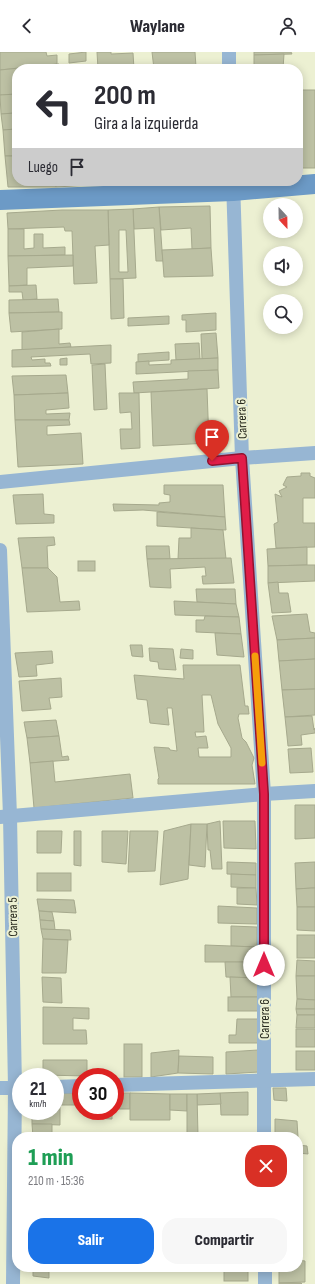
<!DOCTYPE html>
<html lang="es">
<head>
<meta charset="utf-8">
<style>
  :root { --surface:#fff; --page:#f7f7f7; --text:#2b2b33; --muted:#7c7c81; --accent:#1a73e8 }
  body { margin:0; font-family:"Sofia Sans Condensed",sans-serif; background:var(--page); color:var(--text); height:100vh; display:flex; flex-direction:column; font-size:15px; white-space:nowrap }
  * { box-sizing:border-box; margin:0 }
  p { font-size:13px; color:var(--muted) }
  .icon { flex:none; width:22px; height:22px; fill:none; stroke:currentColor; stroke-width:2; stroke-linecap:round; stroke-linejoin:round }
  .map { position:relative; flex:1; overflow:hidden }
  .panel { position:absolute; left:12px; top:1080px; width:291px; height:140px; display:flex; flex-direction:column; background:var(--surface); border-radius:16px; box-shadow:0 2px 10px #0003 }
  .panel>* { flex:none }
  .banner { position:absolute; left:12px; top:12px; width:291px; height:122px; border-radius:16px; box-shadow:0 2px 10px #0003; background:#fff; color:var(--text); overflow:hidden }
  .needle { width:26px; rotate:158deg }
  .tools { position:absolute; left:263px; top:146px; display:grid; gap:8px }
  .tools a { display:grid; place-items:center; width:40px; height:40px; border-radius:50%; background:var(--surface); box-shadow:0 2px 10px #0003; font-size:20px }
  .speed { position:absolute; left:12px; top:1016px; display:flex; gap:8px; font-size:20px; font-weight:700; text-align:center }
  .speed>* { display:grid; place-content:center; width:52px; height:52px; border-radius:50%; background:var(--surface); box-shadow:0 2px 10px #0003; line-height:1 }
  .speed small { font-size:10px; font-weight:400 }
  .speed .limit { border:6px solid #d22; background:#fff; color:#111 }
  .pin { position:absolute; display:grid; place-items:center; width:34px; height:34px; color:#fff; margin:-41px -17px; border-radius:50% 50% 50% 0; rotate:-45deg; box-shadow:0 0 4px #0007 }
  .pin .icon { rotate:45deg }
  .me { position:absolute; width:44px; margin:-22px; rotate:0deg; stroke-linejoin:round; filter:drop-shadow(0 0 3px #0008) }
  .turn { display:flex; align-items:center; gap:14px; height:84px; padding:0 16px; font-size:18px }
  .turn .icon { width:52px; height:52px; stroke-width:2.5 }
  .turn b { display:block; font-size:28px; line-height:34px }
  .then { display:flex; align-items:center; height:38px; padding:0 16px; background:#0003; gap:8px; font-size:15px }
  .round { display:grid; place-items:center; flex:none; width:42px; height:42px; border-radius:16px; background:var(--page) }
  .overview { display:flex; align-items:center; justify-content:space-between; height:68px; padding:0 16px }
  h1 { font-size:24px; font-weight:800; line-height:30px; color:#1e9e55 }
  .action { display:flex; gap:8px; margin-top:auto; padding:8px 16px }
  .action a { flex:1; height:46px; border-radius:16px; background:var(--accent); color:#fff; font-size:16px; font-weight:800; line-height:46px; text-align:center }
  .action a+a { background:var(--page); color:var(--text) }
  header { display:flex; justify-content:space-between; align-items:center; height:52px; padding:0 16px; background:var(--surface); font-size:18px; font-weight:800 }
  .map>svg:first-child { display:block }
  .building { fill:#bdc1a4; stroke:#a6a98d; fill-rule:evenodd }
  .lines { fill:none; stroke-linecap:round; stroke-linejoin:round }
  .minor { stroke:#97b6d3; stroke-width:14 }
  .secondary { stroke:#6c9ac6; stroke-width:20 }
  .route-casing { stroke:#92132f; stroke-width:10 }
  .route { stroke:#e11d48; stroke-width:7 }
  .slow { stroke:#f59e0b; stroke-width:7 }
  .labels { text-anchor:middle; stroke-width:4; stroke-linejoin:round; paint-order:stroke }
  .street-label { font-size:13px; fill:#26281d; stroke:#ecf0d2 }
</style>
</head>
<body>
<header><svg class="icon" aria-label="back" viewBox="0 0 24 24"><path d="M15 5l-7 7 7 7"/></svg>Waylane<svg class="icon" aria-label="person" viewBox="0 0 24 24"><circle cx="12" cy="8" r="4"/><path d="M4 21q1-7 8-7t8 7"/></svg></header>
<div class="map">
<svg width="315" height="1232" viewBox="0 0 315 1232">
  <rect width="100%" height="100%" fill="#ecf0d2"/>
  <g class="building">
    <path d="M0 0H46L47 4 57 3V12L0 18Z"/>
    <path d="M86 0V9L69 11V2Z"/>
    <path d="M97 0H111V2L133 1 134 17H98Z"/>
    <path d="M152 0H195L196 15 154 17Z"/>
    <path d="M254 0H291L292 2 254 3Z"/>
    <path d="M284 2 283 17H254V3Z"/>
    <path d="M59 12V17H17V42L0 43V18Z"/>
    <path d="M202 14V17H149L196 15Z"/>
    <path d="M298 38H300L299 77H298Z"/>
    <path d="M300 38H315V116H298Z"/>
    <path d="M17 42V61L1 62 0 43Z"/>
    <path d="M14 61H17V77L3 78 1 62Z"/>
    <path d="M16 77H17V104H5L3 78Z"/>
    <path d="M298 84H299L298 110Z"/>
    <path d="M5 104H17V129H56V135H8Z"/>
    <path d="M56 129H72L73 134 56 135Z"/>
    <path d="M72 129H89V133L73 134Z"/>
    <rect x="89" y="129" width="16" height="4"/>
    <path d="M105 129H137V132L105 133Z"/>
    <path d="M137 129H163V130L137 132Z"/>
    <path d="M210 154 211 196 192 197 191 176 161 178 159 155Z"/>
    <path d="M159 155 162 198 163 209H156L154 176 134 177 133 157Z"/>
    <path d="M133 157 136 226 110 227 108 158ZM119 178H126L128 220H119Z"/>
    <path d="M62 158H108L109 193 95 194 97 231 74 232 72 179H65L64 175 8 177 7 161Z"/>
    <path d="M8 177H24V197L34 196V182H43V196L65 195V203L8 204Z"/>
    <path d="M211 196 213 224 164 225 162 198Z"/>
    <path d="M73 203V214L27 216V233L9 234 8 204Z"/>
    <path d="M110 227H123L124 266 111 267Z"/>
    <path d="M36 233 37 247 23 248 22 240H9V234Z"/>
    <path d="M58 247 59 260 9 261V248Z"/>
    <path d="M62 260V277L11 280 9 261Z"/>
    <path d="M216 261V278L186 280V268H182V263Z"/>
    <path d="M169 264V272L128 274V266Z"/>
    <path d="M59 277V292L70 291 71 295 22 298V280Z"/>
    <path d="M216 281 218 306 202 307 201 282Z"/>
    <path d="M199 291 200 307 176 308 175 292Z"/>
    <path d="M111 293V311L91 312 90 302 31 305 32 308 45 307V311H50L51 314 12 315V298Z"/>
    <path d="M169 300V308L138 310V302Z"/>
    <path d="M67 306V313H60V307Z"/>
    <path d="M218 306V318L136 322V310L149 309V313L171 312V308Z"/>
    <path d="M105 312 107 357 94 358 92 313Z"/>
    <path d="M218 318 219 336 134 341 133 330 188 327V319Z"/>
    <path d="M66 323 68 341 14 343 12 324Z"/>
    <path d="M207 337 209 391 153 394 151 340Z"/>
    <path d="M68 341 69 356 46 358V362L70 361 69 368H15L14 343Z"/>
    <path d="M119 341H139L140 396 121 397 120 377H132L131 360 120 361Z"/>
    <path d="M15 368H69L70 373 47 374V383L81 381 83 412 18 415Z"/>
    <path d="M301 421H310V424L315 426V446H303V471H315V495L276 496 274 472 278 470 275 442 282 445 279 439 287 435 283 433 287 425 301 424Z"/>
    <path d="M164 433H223L225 465 143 458 114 459 113 452 159 453V451L170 450V443L164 442Z"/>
    <path d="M43 442 44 462 54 463V471L16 472 13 443Z"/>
    <path d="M157 460 225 465 226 478 157 474Z"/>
    <path d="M191 476 223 478 226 507H178L179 486H191Z"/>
    <path d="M54 485 55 493 47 494 48 516H22L18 486Z"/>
    <path d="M146 494H169L170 507H147Z"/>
    <path d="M307 495V513L268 514 267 497Z"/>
    <path d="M231 506 234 531 203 532 202 524H206L205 515 170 517 171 536 150 535 147 507Z"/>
    <rect x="78" y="509" width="17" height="10"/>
    <path d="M307 513H315V529L268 531V514Z"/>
    <path d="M22 516H48L57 525 60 550 79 549 80 558 27 560Z"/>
    <path d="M278 530 279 541H288L291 560 272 561 268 531Z"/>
    <path d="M196 537H235L236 552 197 550Z"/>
    <path d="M174 549 236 552 239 565 175 563Z"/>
    <path d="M307 562 310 580 315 581V586L277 588 272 564Z"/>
    <path d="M205 564 239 565 241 582 196 580V568H204Z"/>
    <path d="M215 581 241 582 244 605 217 603Z"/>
    <path d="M315 586V607L279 609 277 588Z"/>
    <path d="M130 593H142L143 605 132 604Z"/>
    <path d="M149 596 173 597 176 618 159 617 158 610 150 609Z"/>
    <path d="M181 597 193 598V607L180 606Z"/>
    <path d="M52 599 53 611 36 613 37 624 19 625 15 601Z"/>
    <path d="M315 607V637L282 638 279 609Z"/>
    <path d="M183 613H240L245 654H248L249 662H239L238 666 242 686 246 690 254 706 252 713 255 732H158V727L159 726 154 695 169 696 170 698 177 699 172 656H167L169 673 150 671 147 648 137 647 134 623 184 627ZM202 643H211L218 672 231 696V705H199L198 696H208L206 684 196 685 195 680H204Z"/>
    <path d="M61 626 62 645 49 646 51 657 22 659 19 629Z"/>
    <path d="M315 637V663L285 665 282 638Z"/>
    <path d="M312 664 314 678 315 676V681L301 683 302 693 288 694 285 665Z"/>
    <path d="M56 668 59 684 27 686 24 670Z"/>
    <path d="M59 684 62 705 68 704 69 708 30 711 27 686Z"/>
    <path d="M311 696 313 720 290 721 288 697Z"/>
    <path d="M53 709 55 730 130 722 133 746 34 756 30 711Z"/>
    <path d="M295 753H315V786L295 787Z"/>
    <path d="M220 769 222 817H212L210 798H208L207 772Z"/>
    <path d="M223 769H255L256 797 224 796Z"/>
    <path d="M191 772 188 827 160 833 164 779Z"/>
    <path d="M191 772H207L205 815 189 813Z"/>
    <path d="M37 779H62L61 801H37Z"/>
    <path d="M74 779H81V814L74 813Z"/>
    <path d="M102 779H128L126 812 102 810Z"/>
    <path d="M130 779H158L155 819 128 820Z"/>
    <path d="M227 810 256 811V823L227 822Z"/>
    <path d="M315 810V836L296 837 295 811Z"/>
    <rect x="37" y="821" width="34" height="18"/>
    <path d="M231 822 256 823V836L231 835Z"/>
    <path d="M237 836H256L257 853 237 852Z"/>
    <path d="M311 836H315V855H297L296 837Z"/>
    <path d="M37 847 74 848 76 861 39 859Z"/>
    <path d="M218 854 257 856V872L218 871Z"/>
    <path d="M297 855H315V879L297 878Z"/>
    <path d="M39 859 52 860 54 869 40 868Z"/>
    <path d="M40 868 54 869 55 878 41 877Z"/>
    <path d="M231 874 257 875V895L231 894Z"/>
    <path d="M41 877 70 878 71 888 43 887Z"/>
    <rect x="297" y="883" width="18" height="23"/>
    <path d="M43 887 68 888 66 921H42Z"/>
    <path d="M205 893 257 895V910H205Z"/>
    <path d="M297 908 315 909V924H296Z"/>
    <path d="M225 910H257L258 926 226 925Z"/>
    <path d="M296 924H315V948L297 947Z"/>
    <path d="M42 925 61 926 62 951 43 950Z"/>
    <path d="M230 925 258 926V945H231Z"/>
    <rect x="228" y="945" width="30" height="14"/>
    <path d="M297 947 315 948V957H296Z"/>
    <path d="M43 955 89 956V967L73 966V978H86L87 992H43Z"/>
    <path d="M296 957H315V963H297Z"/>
    <path d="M297 963H315V976H296Z"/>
    <path d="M237 967H258V991H229V983H236Z"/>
    <rect x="296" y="977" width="19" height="18"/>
    <rect x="124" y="992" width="18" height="33"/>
    <path d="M179 998 178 1021 151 1025V1001Z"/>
    <path d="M258 998 259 1020 226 1022V1000Z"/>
    <rect x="296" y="999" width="19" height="19"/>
    <path d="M179 1004 213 1005V1022L178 1021Z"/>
    <path d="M43 1008H87V1024L43 1023Z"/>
    <path d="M273 1036H286L287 1049 274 1048Z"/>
    <path d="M248 1040V1063H221L220 1041Z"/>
    <path d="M55 1041H81V1053H60V1073L32 1072V1059H55Z"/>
    <rect x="115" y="1041" width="15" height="16"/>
    <path d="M130 1041 170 1042V1068H130Z"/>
    <path d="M220 1041 221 1052 197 1053V1042Z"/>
    <path d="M170 1042H187V1059L170 1058Z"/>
    <path d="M187 1042H197L198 1084 187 1085Z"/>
    <path d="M91 1059H112V1067L91 1066Z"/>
    <path d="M275 1067 297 1069 298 1085H275Z"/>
    <path d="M32 1072H52V1085H33Z"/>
    <path d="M298 1093 307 1094 308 1102 298 1101Z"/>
    <path d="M298 1167 300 1189H298Z"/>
    <path d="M298 1208 305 1209V1230L279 1231V1215H298Z"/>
    <path d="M33 1215H49V1226L33 1224Z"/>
    <rect x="224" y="1215" width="24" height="14"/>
    <path d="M279 1231H301L302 1232H279Z"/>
  </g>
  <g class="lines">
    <g class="minor">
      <path d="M229 0V17"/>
      <path d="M233 129 242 406 264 742V1085"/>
      <path d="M0 430 242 406 315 401"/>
      <path d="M0 498 10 764 15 1036 13 1232"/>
      <path d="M0 765 264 742 315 739"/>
      <path d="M115 1033 315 1027"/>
      <path d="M55 1035 81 1034"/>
      <path d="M0 1036H21"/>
      <path d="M265 1215V1232"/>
    </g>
    <path class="secondary" d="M0 148 233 139 315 132"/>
  </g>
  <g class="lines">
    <defs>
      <path id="route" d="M212 409 242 406 264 742V913"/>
    </defs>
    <use href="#route" class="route-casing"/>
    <use href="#route" class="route"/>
    <path class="slow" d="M255 604 262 711"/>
  </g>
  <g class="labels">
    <g class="street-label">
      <text transform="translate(241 367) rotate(-92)" y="5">Carrera 6</text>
      <text transform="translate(12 865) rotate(-91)" y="5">Carrera 5</text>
      <text transform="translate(264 967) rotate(-90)" y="5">Carrera 6</text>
    </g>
  </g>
</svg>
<div class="tools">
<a><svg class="needle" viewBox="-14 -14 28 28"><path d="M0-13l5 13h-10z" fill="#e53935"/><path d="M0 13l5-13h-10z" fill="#7c7c81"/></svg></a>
<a><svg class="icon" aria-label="sound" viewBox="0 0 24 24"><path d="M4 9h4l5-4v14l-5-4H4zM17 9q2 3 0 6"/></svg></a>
<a><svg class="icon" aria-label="search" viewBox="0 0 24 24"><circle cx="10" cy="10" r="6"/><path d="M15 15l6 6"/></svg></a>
</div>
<div class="speed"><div>21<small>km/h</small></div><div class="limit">30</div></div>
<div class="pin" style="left:212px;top:409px;background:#d93025"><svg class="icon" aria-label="arrive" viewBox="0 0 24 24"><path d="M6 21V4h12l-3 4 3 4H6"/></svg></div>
<svg class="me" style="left:264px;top:913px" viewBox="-20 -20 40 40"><circle r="19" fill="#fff"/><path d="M0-13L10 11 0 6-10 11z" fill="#e11d48"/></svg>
<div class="banner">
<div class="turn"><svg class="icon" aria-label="left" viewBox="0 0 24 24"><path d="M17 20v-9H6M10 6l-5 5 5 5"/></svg><div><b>200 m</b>Gira a la izquierda</div></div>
<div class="then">Luego<svg class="icon" aria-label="arrive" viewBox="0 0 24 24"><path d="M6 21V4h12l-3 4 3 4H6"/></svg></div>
</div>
<section class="panel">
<div class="overview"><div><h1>1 min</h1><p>210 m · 15:36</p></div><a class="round" style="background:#d93025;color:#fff"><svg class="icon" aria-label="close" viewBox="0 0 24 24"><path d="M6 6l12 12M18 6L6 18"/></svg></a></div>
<div class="action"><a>Salir</a><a>Compartir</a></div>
</section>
</div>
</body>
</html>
